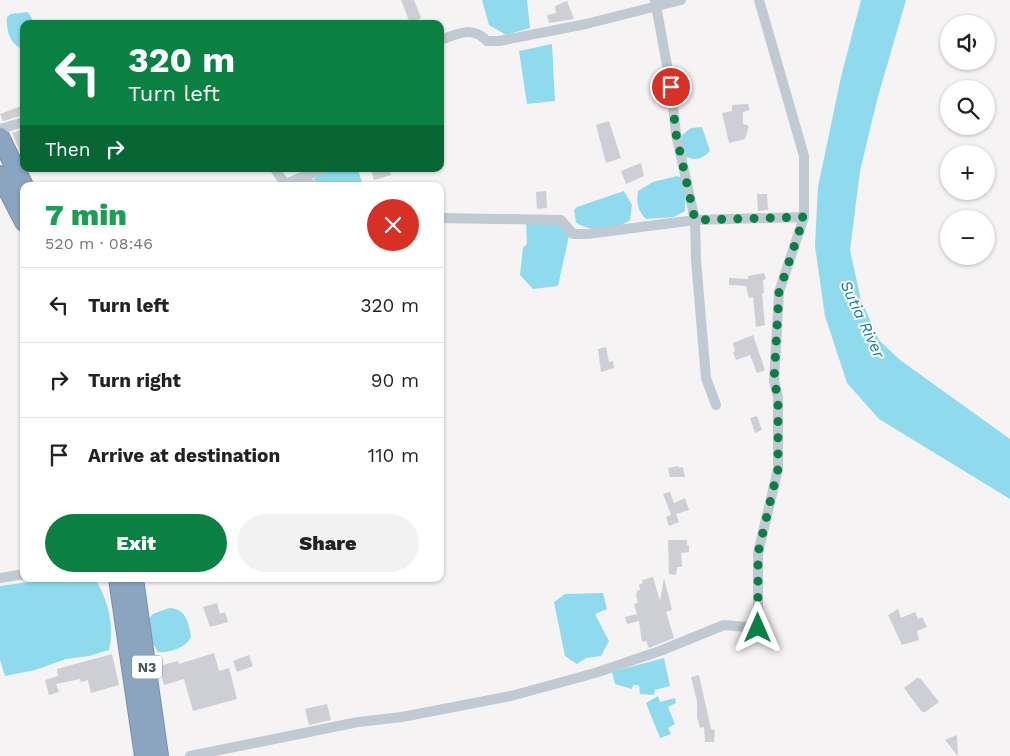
<!DOCTYPE html>
<html lang="en">
<head>
<meta charset="utf-8">
<style>
  :root { --surface:#fff; --page:#f2f2f2; --text:#222; --muted:#767676; --line:#e0e0e0; --accent:#0b8043 }
  body { margin:0; font-family:"Work Sans",sans-serif; background:var(--page); color:var(--text); height:100vh; display:flex; flex-direction:column; font-size:19px; white-space:nowrap }
  * { box-sizing:border-box; margin:0 }
  p { font-size:16px; color:var(--muted) }
  .icon { flex:none; width:28px; height:28px; fill:none; stroke:currentColor; stroke-width:2; stroke-linecap:round; stroke-linejoin:round }
  .map { position:relative; flex:1; overflow:hidden }
  .sheet { position:absolute; left:20px; top:182px; width:424px; height:400px; display:flex; flex-direction:column; background:var(--surface); border-radius:10px; box-shadow:0 1px 4px #0004 }
  .sheet>* { flex:none }
  .top-card { position:absolute; left:20px; top:20px; width:424px; height:152px; border-radius:10px; box-shadow:0 1px 4px #0004; background:#0b8043; color:#fff; overflow:hidden }
  .fabs { position:absolute; left:940px; top:15px; display:grid; gap:10px }
  .fabs a { display:grid; place-items:center; width:55px; height:55px; border-radius:50%; background:var(--surface); box-shadow:0 1px 4px #0004; font-size:25px }
  .pin { position:absolute; display:grid; place-items:center; width:42px; height:42px; color:#fff; margin:-21px; border:2px solid #fff; border-radius:50%; box-shadow:0 1px 5px #0007 }
  .me { position:absolute; width:55px; margin:-28px; rotate:0deg; stroke-linejoin:round; filter:drop-shadow(0 0 4px #0008) }
  .turn { display:flex; align-items:center; gap:18px; height:105px; padding:0 25px; font-size:22px }
  .turn .icon { width:65px; height:65px; stroke-width:2.5 }
  .turn b { display:block; font-size:35px; line-height:42px }
  .then { display:flex; align-items:center; height:48px; padding:0 25px; background:#0003; gap:10px; font-size:19px }
  .round { display:grid; place-items:center; flex:none; width:52px; height:52px; border-radius:26px; background:var(--page) }
  .overview { display:flex; align-items:center; justify-content:space-between; height:85px; padding:0 25px }
  h1 { font-size:30px; font-weight:800; line-height:38px; color:#1e9e55 }
  .action { display:flex; gap:10px; margin-top:auto; padding:10px 25px }
  .action a { flex:1; height:58px; border-radius:30px; background:var(--accent); color:#fff; font-size:20px; font-weight:800; line-height:58px; text-align:center }
  .action a+a { background:var(--page); color:var(--text) }
  ul { padding:0; list-style:none }
  li { display:flex; align-items:center; gap:15px; height:75px; padding:0 25px; border-top:1px solid var(--line) }
  li div { flex:1 }
  li b { display:block; font-size:19px }
  li em { font-style:normal }
  .map>svg:first-child { display:block }
  .water { fill:#90daee }
  .building { fill:#cdcfd5 }
  .lines { fill:none; stroke-linecap:round; stroke-linejoin:round }
  .highway-casing { stroke:#7690ad; stroke-width:20 }
  .street { stroke:#c1cad2; stroke-width:10 }
  .highway { stroke:#8ba5c1; stroke-width:18 }
  .route { stroke:#0b8043; stroke-width:9; stroke-dasharray:0 16.2 }
  .labels { text-anchor:middle; stroke-width:4; stroke-linejoin:round; paint-order:stroke }
  .shield { fill:#fff; stroke:#808990; stroke-width:1 }
  .shield-label { font-size:14px; font-weight:bold; fill:#4a5661 }
  .water-label { font-size:16px; font-style:italic; fill:#0c7c9b; stroke:#fff }
</style>
</head>
<body>
<div class="map">
<svg width="1010" height="756" viewBox="0 0 1010 756">
  <rect width="100%" height="100%" fill="#f5f3f3"/>
  <g class="water">
    <path d="M482 0H527L530 28 506 35 489 25Z"/>
    <path d="M861 0H906L877 100 860 171 850 250 861 300 879 340 900 360 1010 439V499L879 419 847 383 825 316 815 246 818 187 841 77Z"/>
    <path d="M28 12 35 24H24V49C10 46 6 30 7 17L11 14Z"/>
    <path d="M552 44 555 101 527 104 519 51Z"/>
    <path d="M702 127 710 151C702 159 696 161 686 157L681 147 682 135 691 128Z"/>
    <path d="M336 169H358L363 186H315L314 179 321 173Z"/>
    <path d="M677 176 682 178 685 195V211L674 217 646 219C638 212 636 201 638 191L653 182Z"/>
    <path d="M624 191 632 205 630 220C618 230 588 233 576 222L574 210 577 207Z"/>
    <path d="M559 221 569 236 558 286 533 289 520 275 523 248 527 244 526 223Z"/>
    <path d="M51 579H95C108 599 115 627 109 650L89 656 66 659 35 670 5 676 0 660V586Z"/>
    <path d="M603 593 607 609 595 614 609 641 601 656 586 658 577 664 565 656 554 602 565 594Z"/>
    <path d="M169 608C186 608 189 624 191 637 186 648 169 653 158 652L150 639 148 620 153 614Z"/>
    <path d="M664 658 670 686 655 690 654 695 640 694 639 685H633L632 689 615 684 612 672Z"/>
    <path d="M658 696 660 702 675 698 676 703 668 707 675 724 668 728 671 734 660 738 646 703Z"/>
  </g>
  <g class="building">
    <path d="M401 0H414L421 18 410 23Z"/>
    <path d="M567 1 574 19 549 23 547 15 556 13 555 6Z"/>
    <path d="M748 104 750 110 743 112V124L749 126 745 139 729 143 722 113 732 111V105Z"/>
    <path d="M24 105V115L3 121 0 114Z"/>
    <path d="M609 121 621 158 606 163 596 125Z"/>
    <path d="M24 129V158H23L12 133Z"/>
    <path d="M641 163 644 176 626 184 621 171Z"/>
    <path d="M371 169H389L391 175 374 180Z"/>
    <path d="M546 191 547 208 537 209 536 192Z"/>
    <path d="M757 194H767L768 210 758 211Z"/>
    <path d="M764 273 766 279 763 280 764 293H762L765 325 756 327 753 297 749 298 746 286 729 285V278L748 279V276Z"/>
    <path d="M753 335 765 370 757 373 750 355 736 360 733 352 735 351 733 343Z"/>
    <path d="M606 347 609 362 613 361 614 368 601 372 598 349Z"/>
    <path d="M757 416 762 430 755 433 750 418Z"/>
    <path d="M679 466V468L683 467 685 477H670L668 468Z"/>
    <path d="M670 492 674 503 685 498 689 510 676 514 679 522 669 526 666 517 671 515 663 494Z"/>
    <path d="M668 540H687V545H689V552L681 553 682 567H677L676 575 669 574Z"/>
    <path d="M653 577 660 601 664 578 672 610 666 612 674 638 649 648 646 641 642 642 639 621 627 624 625 617 637 614 634 604 638 603 636 595 637 591 640 590 639 585 643 583 642 580Z"/>
    <path d="M217 603 220 614 225 612 228 622 210 627 203 607Z"/>
    <path d="M898 609 901 618 915 612 918 619 922 617 927 627 917 631 919 640 902 645 888 615Z"/>
    <path d="M214 653 219 671 229 668 237 699 193 711 184 679 164 685 159 666 178 661 179 664Z"/>
    <path d="M112 654 119 685 91 693 88 680 81 682 80 679 56 684 59 692 49 695 45 680 58 676 57 669Z"/>
    <path d="M249 655 253 666 237 672 233 661Z"/>
    <path d="M699 675 711 729 715 730 714 742H705L704 727 700 728 697 717V701L691 677Z"/>
    <path d="M917 678H920L939 702 925 712H922L904 688Z"/>
    <path d="M327 704 331 720 309 725 305 709Z"/>
    <path d="M957 735 958 756 945 740Z"/>
  </g>
  <g class="lines">
    <defs>
      <g id="highway">
        <path d="M0 137 24 186"/>
        <path d="M0 175 24 222"/>
        <path d="M118 579 144 756"/>
        <path d="M134 579 159 756"/>
      </g>
    </defs>
    <use href="#highway" class="highway-casing"/>
    <g class="street">
      <path d="M655 0 671 87 676 134 695 220 696 260 706 378 716 405"/>
      <path d="M440 40C458 34 472 25 487 41H499L586 24 681 0"/>
      <path d="M0 129 24 122"/>
      <path d="M275 169 285 184 323 169"/>
      <path d="M298 179 306 180 312 186"/>
      <path d="M440 218 561 220 573 234H587L695 220 804 217"/>
      <path d="M0 578 24 574"/>
      <path d="M190 756 358 722 402 717 511 696 595 673 660 651 724 625 758 628V553L778 469V397L774 381 779 292 804 217V156L759 0"/>
    </g>
    <use href="#highway" class="highway"/>
  </g>
  <g class="lines">
    <path class="route" d="M671 87 676 134 695 220 804 217 779 292 774 381 778 397V469L758 553V628"/>
  </g>
  <g class="labels">
    <rect class="shield" x="132" y="655.5" width="30" height="23" rx="4"/>
    <g class="shield-label">
      <text x="147" y="672">N3</text>
    </g>
    <g class="water-label">
      <text transform="translate(863 319) rotate(65)" y="6">Sutia River</text>
    </g>
  </g>
</svg>
<div class="fabs">
<a><svg class="icon" aria-label="sound" viewBox="0 0 24 24"><path d="M4 9h4l5-4v14l-5-4H4zM17 9q2 3 0 6"/></svg></a>
<a><svg class="icon" aria-label="search" viewBox="0 0 24 24"><circle cx="10" cy="10" r="6"/><path d="M15 15l6 6"/></svg></a>
<a>+</a>
<a>−</a>
</div>
<div class="pin" style="left:671px;top:87px;background:#d93025"><svg class="icon" aria-label="arrive" viewBox="0 0 24 24"><path d="M6 21V4h12l-3 4 3 4H6"/></svg></div>
<svg class="me" style="left:758px;top:628px" viewBox="-20 -20 40 40"><path d="M0-17L14 15 0 8-14 15z" fill="#0b8043" stroke="#fff" stroke-width="4"/></svg>
<div class="top-card">
<div class="turn"><svg class="icon" aria-label="left" viewBox="0 0 24 24"><path d="M17 20v-9H6M10 6l-5 5 5 5"/></svg><div><b>320 m</b>Turn left</div></div>
<div class="then">Then<svg class="icon" aria-label="right" viewBox="0 0 24 24"><path d="M7 20v-9h11M14 6l5 5-5 5"/></svg></div>
</div>
<section class="sheet">
<div class="overview"><div><h1>7 min</h1><p>520 m · 08:46</p></div><a class="round" style="background:#d93025;color:#fff"><svg class="icon" aria-label="close" viewBox="0 0 24 24"><path d="M6 6l12 12M18 6L6 18"/></svg></a></div>
<ul>
<li><svg class="icon" aria-label="left" viewBox="0 0 24 24"><path d="M17 20v-9H6M10 6l-5 5 5 5"/></svg><div><b>Turn left</b></div><em>320 m</em></li>
<li><svg class="icon" aria-label="right" viewBox="0 0 24 24"><path d="M7 20v-9h11M14 6l5 5-5 5"/></svg><div><b>Turn right</b></div><em>90 m</em></li>
<li><svg class="icon" aria-label="arrive" viewBox="0 0 24 24"><path d="M6 21V4h12l-3 4 3 4H6"/></svg><div><b>Arrive at destination</b></div><em>110 m</em></li>
</ul>
<div class="action"><a>Exit</a><a>Share</a></div>
</section>
</div>
</body>
</html>
